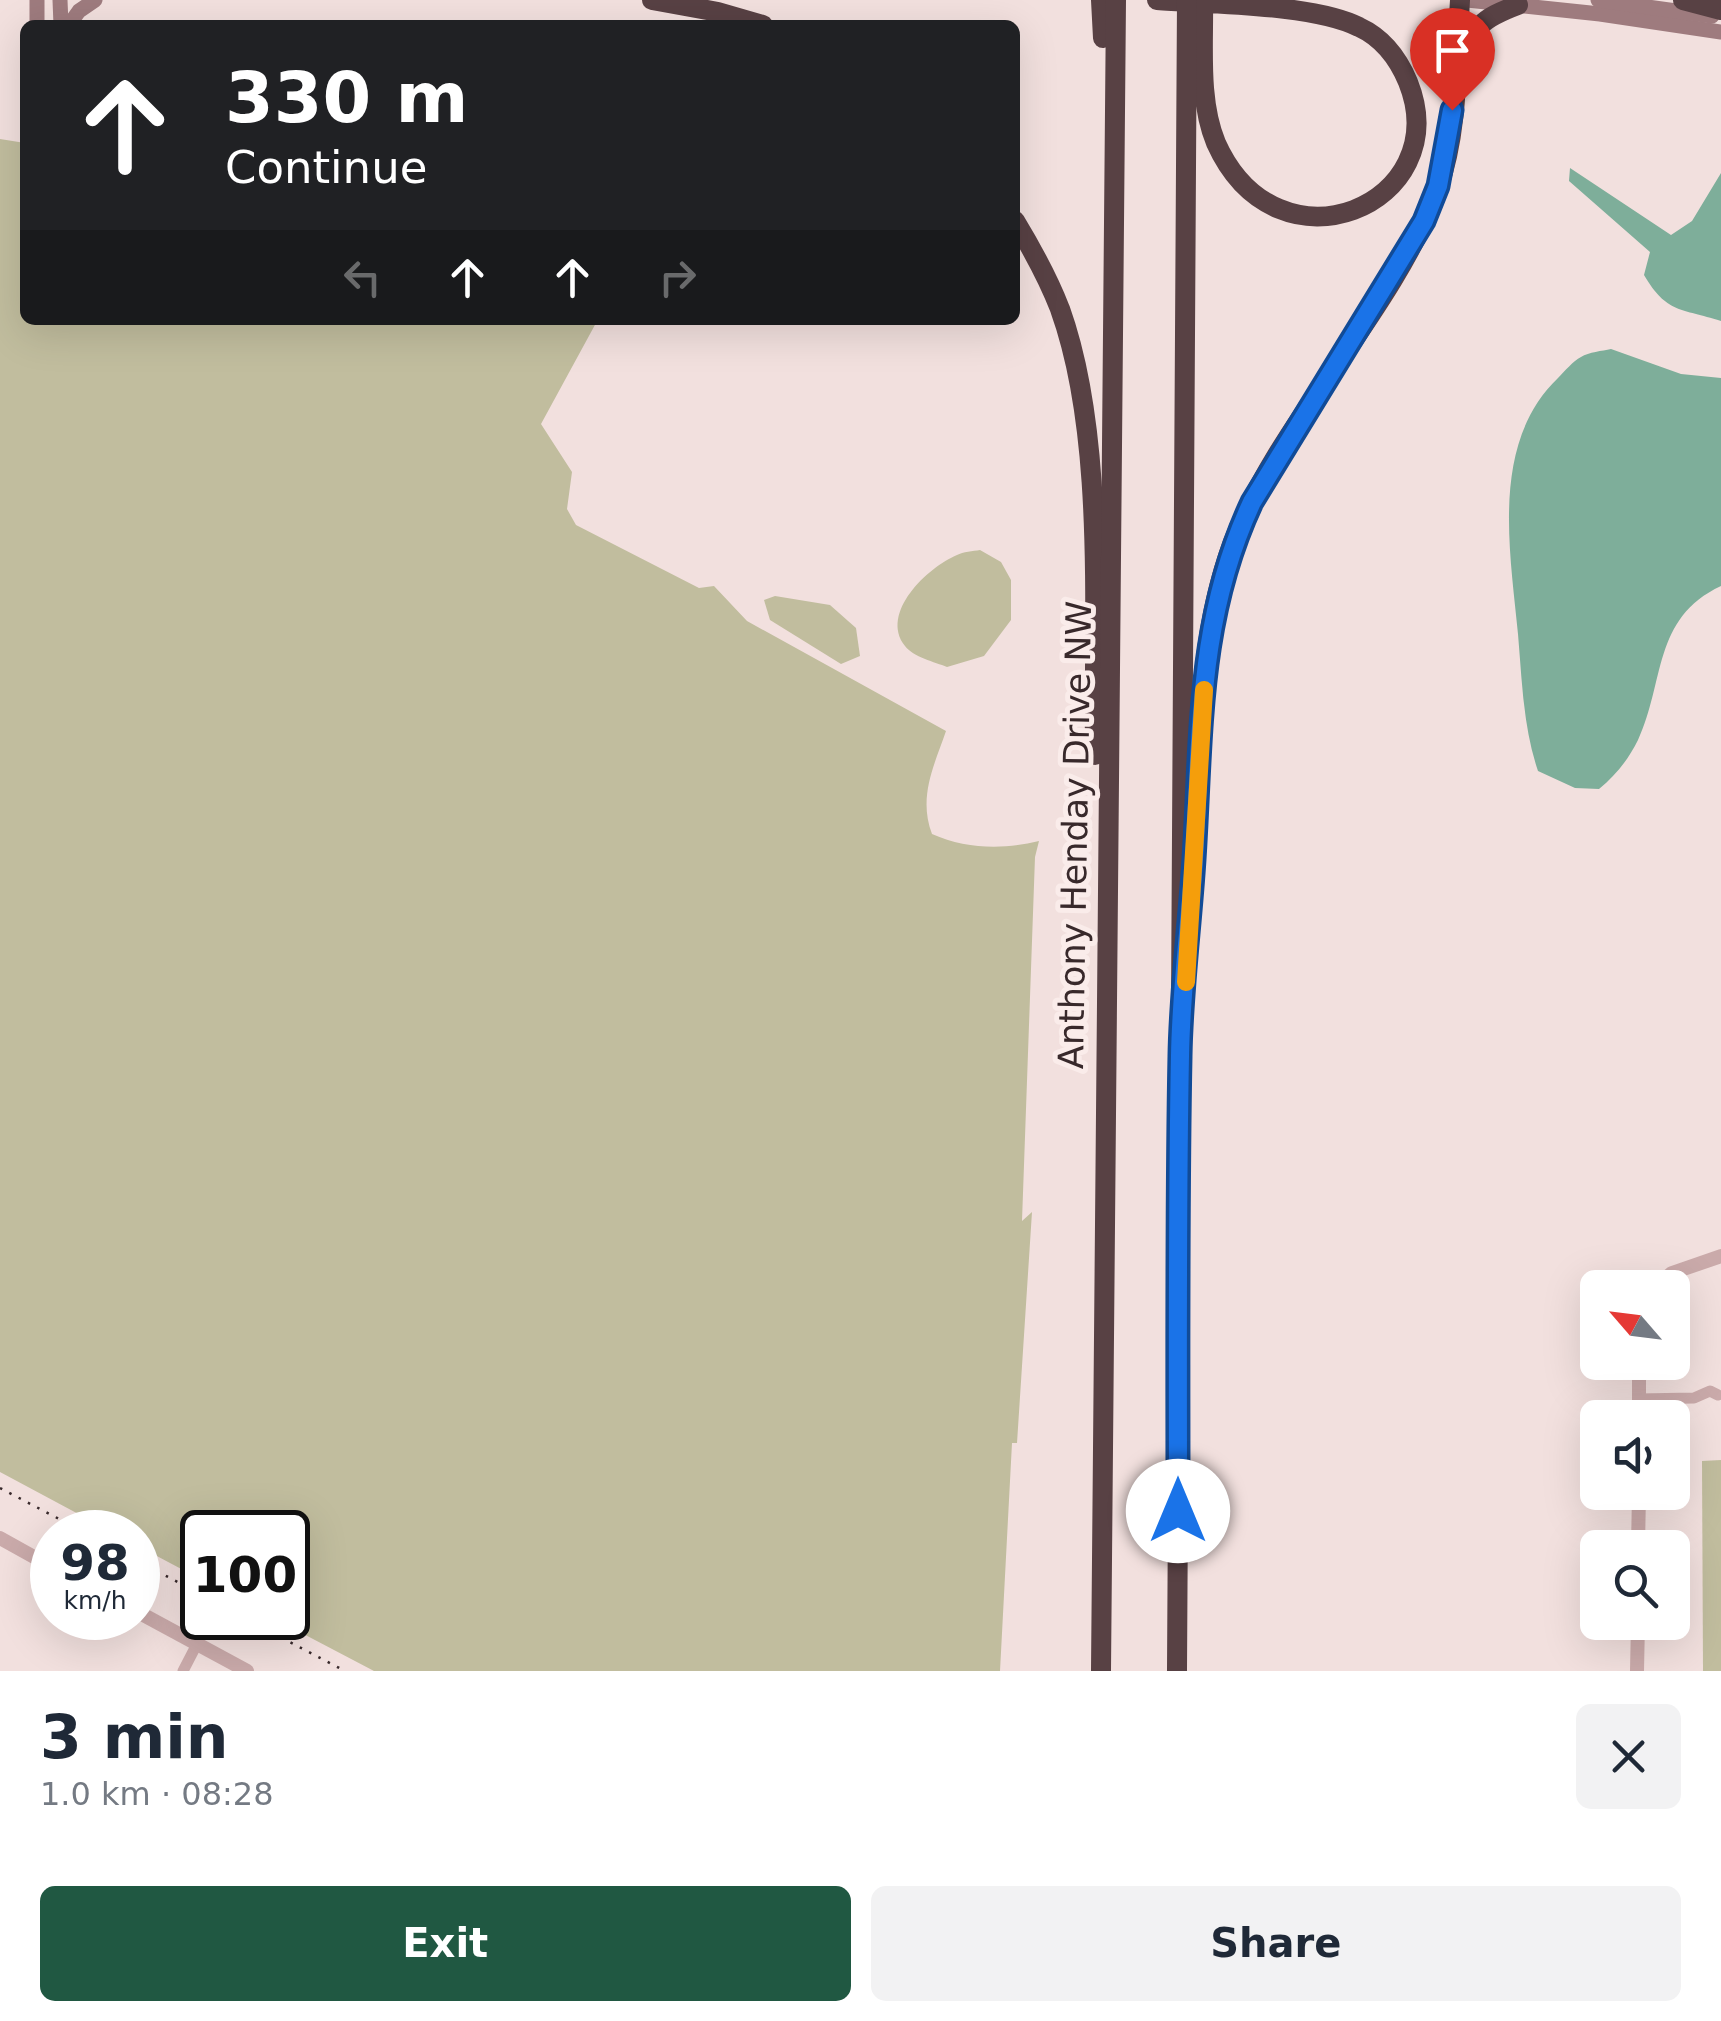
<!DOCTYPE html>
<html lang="en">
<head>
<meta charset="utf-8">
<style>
  :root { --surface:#fff; --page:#f2f2f3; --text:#1f2937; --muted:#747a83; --accent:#205842 }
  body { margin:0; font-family:"DejaVu Sans",sans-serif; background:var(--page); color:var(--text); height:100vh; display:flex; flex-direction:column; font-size:38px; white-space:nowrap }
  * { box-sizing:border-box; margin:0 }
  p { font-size:32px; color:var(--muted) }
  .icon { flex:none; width:55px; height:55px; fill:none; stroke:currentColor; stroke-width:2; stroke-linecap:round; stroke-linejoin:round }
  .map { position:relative; height:1671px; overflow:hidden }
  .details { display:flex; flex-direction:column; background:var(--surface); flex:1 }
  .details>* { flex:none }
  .guide { position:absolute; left:20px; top:20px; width:1000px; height:305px; border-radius:15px; box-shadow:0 10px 40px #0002; background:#202124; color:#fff; overflow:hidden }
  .needle { width:65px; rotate:298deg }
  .controls { position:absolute; left:1580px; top:1270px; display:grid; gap:20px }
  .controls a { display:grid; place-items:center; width:110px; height:110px; border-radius:15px; background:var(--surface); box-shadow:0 10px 40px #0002; font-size:50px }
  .speed { position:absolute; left:30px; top:1510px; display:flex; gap:20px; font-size:50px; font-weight:700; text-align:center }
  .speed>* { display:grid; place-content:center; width:130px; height:130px; border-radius:50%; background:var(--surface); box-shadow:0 10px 40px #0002; line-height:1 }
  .speed small { font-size:25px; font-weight:400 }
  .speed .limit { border:5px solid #111; border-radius:15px; background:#fff; color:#111 }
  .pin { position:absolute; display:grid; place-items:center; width:85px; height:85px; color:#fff; margin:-102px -42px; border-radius:50% 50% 50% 0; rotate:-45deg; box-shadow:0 0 10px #0007 }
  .pin .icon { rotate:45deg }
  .me { position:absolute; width:110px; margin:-55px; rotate:0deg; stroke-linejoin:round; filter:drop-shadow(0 0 8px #0008) }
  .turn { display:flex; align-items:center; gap:35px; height:210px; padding:0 40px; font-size:45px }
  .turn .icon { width:130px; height:130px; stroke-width:2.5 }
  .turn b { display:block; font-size:70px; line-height:85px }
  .lanes { display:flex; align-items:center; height:95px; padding:0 40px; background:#0003; justify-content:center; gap:50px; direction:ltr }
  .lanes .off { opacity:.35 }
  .round { display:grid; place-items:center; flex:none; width:105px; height:105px; border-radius:15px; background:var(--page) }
  .head { display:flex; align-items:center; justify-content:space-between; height:170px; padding:0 40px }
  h1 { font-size:60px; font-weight:600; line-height:75px }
  .primary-button { display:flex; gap:20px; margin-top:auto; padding:20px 40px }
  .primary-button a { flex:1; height:115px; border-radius:15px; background:var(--accent); color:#fff; font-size:40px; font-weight:600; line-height:115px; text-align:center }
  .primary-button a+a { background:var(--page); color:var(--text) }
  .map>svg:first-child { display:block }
  .green { fill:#c1bd9e }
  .water { fill:#7eae9a }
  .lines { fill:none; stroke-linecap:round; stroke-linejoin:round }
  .minor { stroke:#caaaaa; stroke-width:11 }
  .tertiary { stroke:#caaaaa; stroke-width:14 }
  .secondary { stroke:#9e7b7e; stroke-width:15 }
  .motorway { stroke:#584144; stroke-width:20 }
  .rail { stroke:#38292b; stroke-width:2.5; stroke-dasharray:2.5 8; stroke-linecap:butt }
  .route-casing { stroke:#114b97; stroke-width:25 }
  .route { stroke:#1a73e8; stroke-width:18 }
  .slow { stroke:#f59e0b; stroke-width:18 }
  .labels { text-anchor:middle; stroke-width:10; stroke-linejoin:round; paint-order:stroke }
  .street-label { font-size:35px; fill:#38292b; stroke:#faecea }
</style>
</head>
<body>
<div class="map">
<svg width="1721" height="1671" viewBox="0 0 1721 1671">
  <rect width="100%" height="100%" fill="#f2e0de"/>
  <g class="green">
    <path d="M0 139 25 143V320H602L596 323 541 424 572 472 567 509 576 525 699 588 714 586 747 621 946 731C934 766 918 797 932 834 966 849 1003 850 1039 841L1035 857 1022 1221 1032 1212 1017 1443H1012L1000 1671H374L273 1618H288V1532H202V1580L138 1546V1532H112L0 1472Z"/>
    <path d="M980 550 1001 562 1011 580V620L984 656 947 667C935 662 913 657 905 646 879 613 928 567 957 555 963 552 973 551 980 550Z"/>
    <path d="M775 596 830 605 856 628 860 656 841 664 770 620 764 600Z"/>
    <path d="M1721 1460V1671H1703L1702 1461Z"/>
  </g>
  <g class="water">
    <path d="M1570 168 1671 235 1692 221 1721 173V321C1681 308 1667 314 1644 275L1650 252 1569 181Z"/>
    <path d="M1611 349 1681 374 1721 378V586C1652 618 1665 683 1638 740 1628 760 1616 775 1599 789L1575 788 1538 771C1523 727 1522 680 1518 634 1510 550 1490 443 1558 378 1565 371 1573 361 1581 357 1589 352 1602 351 1611 349Z"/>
  </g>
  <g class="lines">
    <g class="minor">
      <path d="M1639 1399 1694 1398 1710 1391 1718 1395"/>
      <path d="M183 1671 197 1644"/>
    </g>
    <g class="tertiary">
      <path d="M1654 1288 1672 1273 1721 1256"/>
      <path d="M1639 1418V1362"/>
      <path d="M0 1538 52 1567"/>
      <path d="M1638 1548 1639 1492"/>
      <path d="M138 1612 247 1671"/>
      <path d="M1637 1671 1638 1622"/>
    </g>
    <g class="secondary">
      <path d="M60 0 61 25"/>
      <path d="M1467 0 1600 14 1721 32"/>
      <path d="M1598 0 1712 16"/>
      <path d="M37 25V0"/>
      <path d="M69 25 79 11 95 0"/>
    </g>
    <g class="motorway">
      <path d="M652 0 718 12 763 25"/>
      <path d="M1101 0 1103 38"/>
      <path d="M1157 0C1210 4 1314 4 1359 27 1383 38 1398 58 1408 82 1457 204 1278 281 1216 143 1198 100 1204 45 1203 0"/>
      <path d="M1683 0 1721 10"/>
      <path d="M1463 65C1474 25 1481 19 1518 5"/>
      <path d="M1015 221C1032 249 1048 278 1060 309 1106 437 1093 618 1095 755"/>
      <path d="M1194 865C1200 758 1195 643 1233 542 1281 418 1393 312 1438 188 1459 130 1456 61 1460 0"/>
      <path d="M1101 1671 1116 0"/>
      <path d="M1177 1671 1187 0"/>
    </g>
    <g class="rail">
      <path d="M0 1488 84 1532"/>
      <path d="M138 1561 202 1595"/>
      <path d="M244 1618 345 1671"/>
    </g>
  </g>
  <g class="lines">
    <defs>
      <path id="route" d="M1178 1511C1178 1359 1177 1207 1180 1056 1181 990 1190 924 1194 859 1202 732 1197 620 1252 502L1424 221 1438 186 1452 110"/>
    </defs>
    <use href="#route" class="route-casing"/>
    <use href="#route" class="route"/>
    <path class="slow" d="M1186 982 1204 690"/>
  </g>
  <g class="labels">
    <g class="street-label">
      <text transform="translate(1075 835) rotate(-89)" y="12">Anthony Henday Drive NW</text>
    </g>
  </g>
</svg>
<div class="controls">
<a><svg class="needle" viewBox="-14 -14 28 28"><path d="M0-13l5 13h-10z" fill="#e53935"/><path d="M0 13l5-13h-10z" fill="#747a83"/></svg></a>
<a><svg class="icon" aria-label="sound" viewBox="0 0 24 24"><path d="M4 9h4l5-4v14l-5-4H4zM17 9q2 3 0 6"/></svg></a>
<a><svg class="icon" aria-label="search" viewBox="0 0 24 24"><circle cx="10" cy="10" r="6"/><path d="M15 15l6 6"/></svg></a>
</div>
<div class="speed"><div>98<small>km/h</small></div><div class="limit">100</div></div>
<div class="pin" style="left:1452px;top:110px;background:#d93025"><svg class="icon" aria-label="arrive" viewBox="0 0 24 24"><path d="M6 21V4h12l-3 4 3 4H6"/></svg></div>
<svg class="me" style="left:1178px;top:1511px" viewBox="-20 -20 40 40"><circle r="19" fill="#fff"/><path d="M0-13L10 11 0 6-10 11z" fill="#1a73e8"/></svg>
<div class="guide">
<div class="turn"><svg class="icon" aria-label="ahead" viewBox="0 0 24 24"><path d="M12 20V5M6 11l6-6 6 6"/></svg><div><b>330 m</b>Continue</div></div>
<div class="lanes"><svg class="icon off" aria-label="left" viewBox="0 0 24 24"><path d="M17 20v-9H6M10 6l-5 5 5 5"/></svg><svg class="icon" aria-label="ahead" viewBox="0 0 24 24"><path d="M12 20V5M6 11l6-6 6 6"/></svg><svg class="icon" aria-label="ahead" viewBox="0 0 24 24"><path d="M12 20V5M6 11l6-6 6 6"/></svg><svg class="icon off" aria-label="right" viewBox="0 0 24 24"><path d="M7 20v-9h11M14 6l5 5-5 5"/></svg></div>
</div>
</div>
<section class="details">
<div class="head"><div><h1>3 min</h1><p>1.0 km · 08:28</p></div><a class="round"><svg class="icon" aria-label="close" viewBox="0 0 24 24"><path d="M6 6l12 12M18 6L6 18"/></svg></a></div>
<div class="primary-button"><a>Exit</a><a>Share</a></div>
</section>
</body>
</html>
